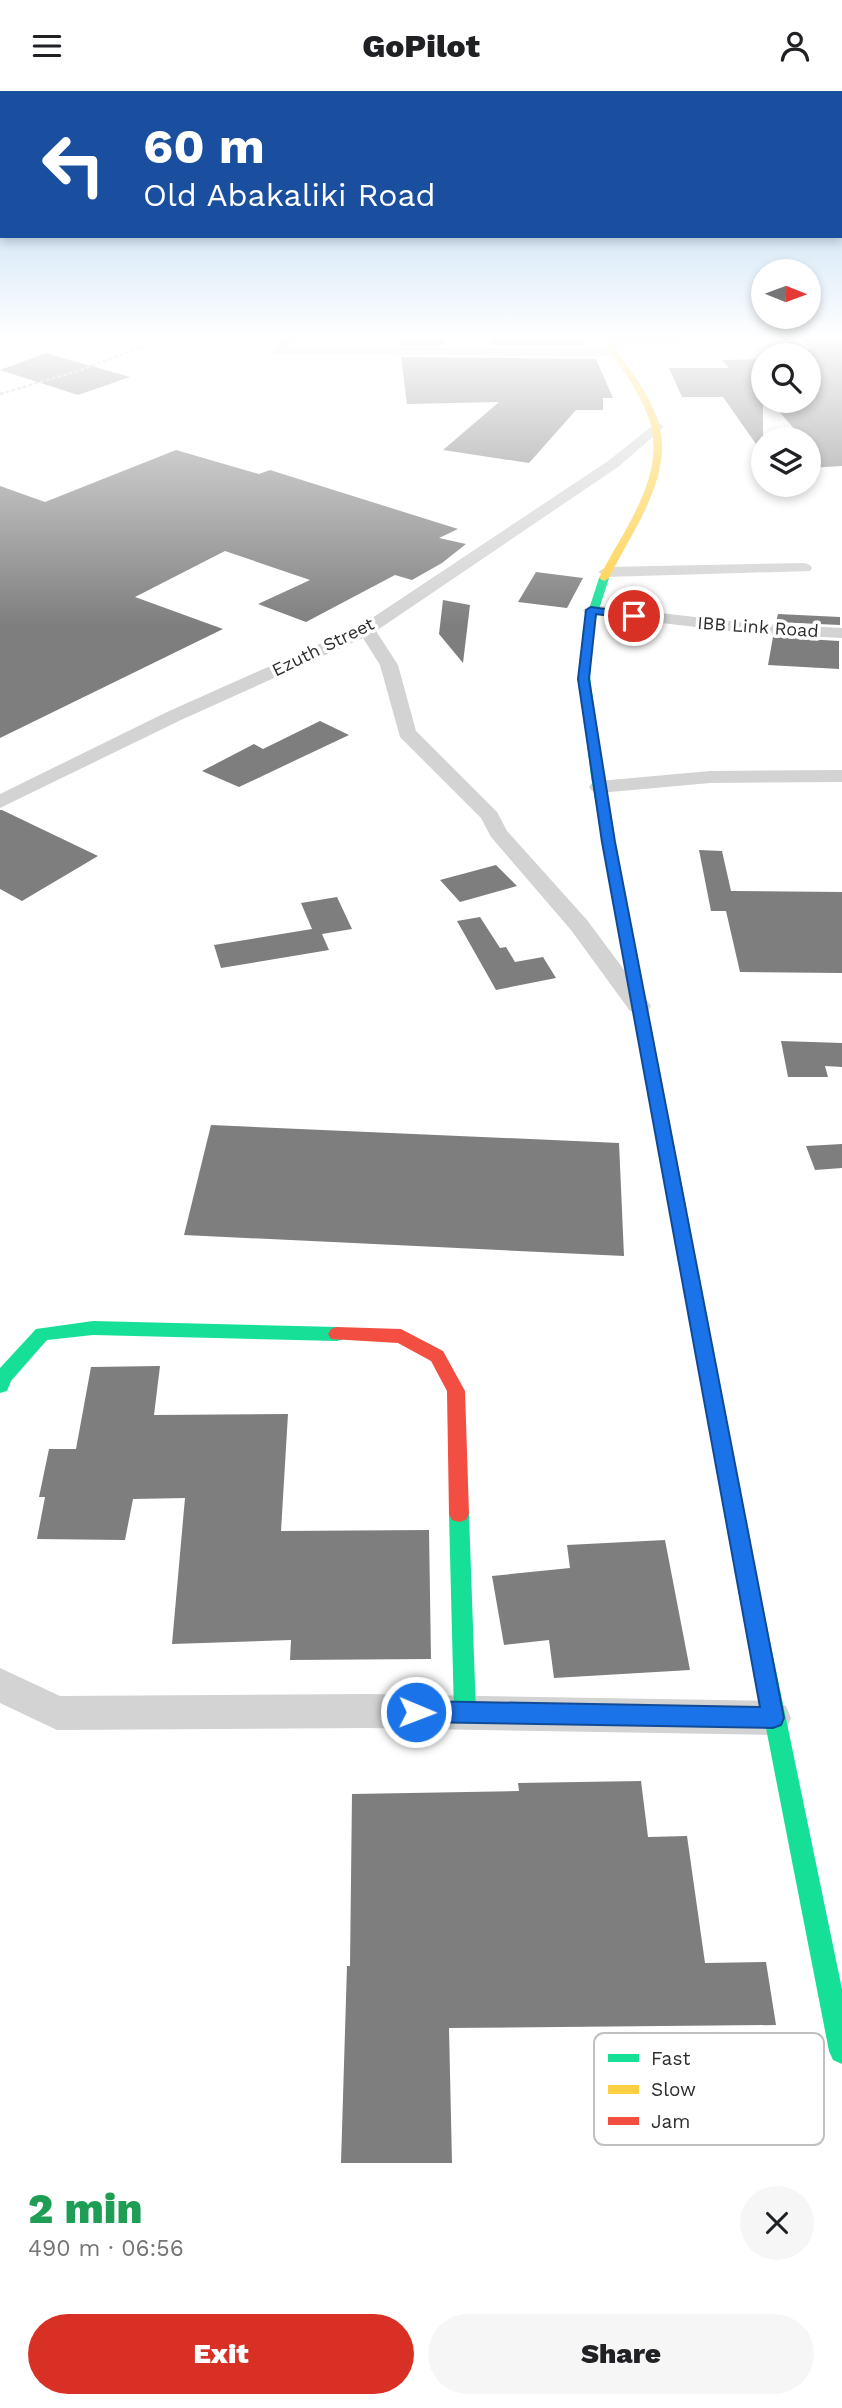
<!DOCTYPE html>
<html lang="en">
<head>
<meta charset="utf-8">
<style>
  :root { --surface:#fff; --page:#f6f6f6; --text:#202124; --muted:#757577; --accent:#d93025 }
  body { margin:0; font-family:"Work Sans",sans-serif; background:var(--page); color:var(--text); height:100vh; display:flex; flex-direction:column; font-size:26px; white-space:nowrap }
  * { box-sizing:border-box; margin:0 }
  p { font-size:23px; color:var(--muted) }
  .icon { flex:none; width:38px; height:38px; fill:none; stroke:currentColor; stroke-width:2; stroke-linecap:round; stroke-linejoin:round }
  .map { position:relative; height:2072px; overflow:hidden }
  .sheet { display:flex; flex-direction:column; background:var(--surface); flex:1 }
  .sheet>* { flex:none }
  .hud { position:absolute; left:0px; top:0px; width:844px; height:147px; box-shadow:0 4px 10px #0003; background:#1a4fa0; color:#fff; overflow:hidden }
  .needle { width:46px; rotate:91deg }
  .tools { position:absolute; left:751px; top:168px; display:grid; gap:14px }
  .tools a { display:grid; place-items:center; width:70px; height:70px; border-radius:50%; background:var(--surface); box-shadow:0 4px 10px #0003; font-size:35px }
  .pin { position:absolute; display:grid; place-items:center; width:60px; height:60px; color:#fff; margin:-30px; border:4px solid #fff; border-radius:50%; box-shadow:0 2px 7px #0007 }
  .me { position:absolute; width:77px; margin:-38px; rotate:91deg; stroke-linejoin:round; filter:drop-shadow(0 0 5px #0008) }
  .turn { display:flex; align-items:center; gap:24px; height:147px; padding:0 28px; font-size:32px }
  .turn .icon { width:91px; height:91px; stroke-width:2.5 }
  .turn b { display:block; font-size:49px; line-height:60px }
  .round { display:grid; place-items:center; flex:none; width:74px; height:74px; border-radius:37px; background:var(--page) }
  .overview { display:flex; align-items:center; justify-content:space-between; height:119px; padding:0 28px }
  h1 { font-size:42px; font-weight:800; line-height:52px; color:#1e9e55 }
  .cta { display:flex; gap:14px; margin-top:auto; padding:14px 28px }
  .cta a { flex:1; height:80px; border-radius:42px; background:var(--accent); color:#fff; font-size:28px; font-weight:800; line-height:80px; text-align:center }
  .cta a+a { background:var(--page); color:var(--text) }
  header { display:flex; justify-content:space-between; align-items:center; height:91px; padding:0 28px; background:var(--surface); font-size:32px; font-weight:800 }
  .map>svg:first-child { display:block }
  .building { fill:#7e7e7e }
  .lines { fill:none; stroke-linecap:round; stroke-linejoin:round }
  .street { fill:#d3d3d3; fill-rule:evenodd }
  .fast { fill:#16e098; fill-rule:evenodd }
  .slow { fill:#ffcf43; fill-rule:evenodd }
  .jam { fill:#f24e42; fill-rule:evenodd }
  .rail { stroke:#bababa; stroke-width:2.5; stroke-dasharray:3.5 2.5; stroke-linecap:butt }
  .route { fill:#1a73e8; stroke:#114b97; stroke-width:2 }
  .labels { text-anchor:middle; stroke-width:7; stroke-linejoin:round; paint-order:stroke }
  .far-street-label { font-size:18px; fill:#2e2e2e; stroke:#fff }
  .key { fill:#fff; stroke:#c0c0c0; stroke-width:2 }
  .key-label { font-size:19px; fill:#2e2e2e }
</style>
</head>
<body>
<header><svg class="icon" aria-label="menu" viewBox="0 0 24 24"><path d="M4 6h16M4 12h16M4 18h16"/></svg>GoPilot<svg class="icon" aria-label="person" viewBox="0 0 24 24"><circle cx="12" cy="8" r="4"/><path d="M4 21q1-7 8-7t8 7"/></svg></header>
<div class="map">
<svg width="842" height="2072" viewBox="0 0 842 2072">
  <rect width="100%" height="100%" fill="#fff"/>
  <g class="building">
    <path d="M398 244H445V254H399Z"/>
    <path d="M549 244H580L585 254H489L490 247H550Z"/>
    <path d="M799 244H842V375L808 377V348H803L770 310H808V258H811Z"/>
    <path d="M46 262 130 286 78 304 0 279Z"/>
    <path d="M401 266 596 268 613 307H603V319H576L529 372 443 359 499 311 407 313Z"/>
    <path d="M763 268V363L723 306H682L669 277H729L722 269Z"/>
    <path d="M176 359 259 383 270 379 458 438 439 447 466 453 442 472 412 489 395 484 306 531 258 513 310 489 225 460 135 506 223 538 0 647V395L45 411Z"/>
    <path d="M536 481 583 487 567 517 518 511Z"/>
    <path d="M443 509 470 514 463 572 439 543Z"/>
    <path d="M778 523 840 526V534L776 531Z"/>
    <path d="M773 546 839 550V578L768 574Z"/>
    <path d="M320 630 349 644 239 696 202 680 254 653 263 658Z"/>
    <path d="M0 719H2L98 765 22 810 0 798Z"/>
    <path d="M699 759 722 760 731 800 842 801V882L740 881 726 820H711Z"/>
    <path d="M496 774 517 795 460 811 440 789Z"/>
    <path d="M337 806 352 838 322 843 329 859 221 877 214 854 312 838 301 812Z"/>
    <path d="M480 826 500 857 506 856 515 871 543 866 556 887 496 899 457 830Z"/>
    <path d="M781 950 842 952V976L825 975 828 986H788Z"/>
    <path d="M211 1034 619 1052 624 1165 184 1144Z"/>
    <path d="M842 1053V1077L815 1079 806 1055Z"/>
    <path d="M160 1275 154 1324 288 1323 281 1440 429 1439 431 1568 290 1569 291 1549 172 1553 185 1407 133 1408 125 1449 37 1448 45 1406H39L49 1358H76L91 1276Z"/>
    <path d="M665 1449 690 1579 554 1587 549 1549 504 1554 492 1485 570 1477 567 1454Z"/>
    <path d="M641 1690 648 1746 687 1745 705 1872 766 1871 776 1934 449 1937 452 2072H341L347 1875H350L352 1703 519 1700 518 1692Z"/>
  </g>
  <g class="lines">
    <g class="street">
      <path d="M289 244H303L289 256 612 257 618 261 612 265 273 263V257Z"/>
      <path d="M711 244 691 252 607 255 601 251 607 247Z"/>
      <path d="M657 331 664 335 662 338 618 376 376 540 398 574 416 640 497 721 507 740 587 829 651 915 648 920 639 922 630 920 571 839 491 746 481 727 400 646 380 574 363 547 181 629 0 717V703L167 621 360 535 608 370Z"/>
      <path d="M804 472 810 474 812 477 810 480 606 486 598 481 606 476Z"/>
      <path d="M591 514 747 532 842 537V547L747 542 585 523 583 519Z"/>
      <path d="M842 679V691L710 692 599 702 592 700 589 696 592 692 599 690 710 680Z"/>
      <path d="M0 1577 60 1605 368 1603 773 1610 786 1615 791 1627 786 1639 773 1644 368 1637 57 1639 0 1612Z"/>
    </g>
    <g class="fast">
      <path d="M604 484 609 487 593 537 590 585 603 686 633 843 626 847 619 843 591 686 579 585 583 537 599 487Z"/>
      <path d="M93 1230 337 1236 343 1238 346 1243 343 1248 337 1250 93 1244 47 1249 11 1290 7 1300 0 1302V1277L36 1238Z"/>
      <path d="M459 1415 466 1417 469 1423 476 1622 473 1629 465 1632 457 1629 454 1622 449 1423 452 1417Z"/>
      <path d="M744 1464 751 1467 754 1473 842 1898V1973L833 1969 829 1960 734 1473 737 1467Z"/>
    </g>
    <g class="slow">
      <path d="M600 244H607C623 271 647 297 657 327 677 383 632 439 609 487L604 490 599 487C623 439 668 384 649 328 639 297 616 272 600 244Z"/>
      <path d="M679 1115 685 1117 687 1121 754 1473 751 1479 744 1482 737 1479 734 1473 671 1121 673 1117Z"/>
    </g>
    <g class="jam">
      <path d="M626 839 633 843 687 1121 685 1125H673L671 1121 619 843Z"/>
      <path d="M337 1236 401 1238 443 1260 465 1300 469 1423 466 1429 459 1431 452 1429 449 1423 447 1300 431 1270 398 1252 331 1248 328 1243 331 1238Z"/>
    </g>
    <path class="rail" d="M0 303 81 279 174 244"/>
  </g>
  <linearGradient id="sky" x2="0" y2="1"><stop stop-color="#a1caec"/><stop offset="0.46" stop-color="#fff"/><stop offset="1" stop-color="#fff" stop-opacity="0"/></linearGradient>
  <rect width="842" height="535" fill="url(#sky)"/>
  <path class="route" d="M591 516 634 522 639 525 634 528 596 523 589 588 615 751 784 1627 781 1634 773 1637 416 1631 408 1628 405 1621 408 1613 416 1610 760 1616 602 751 578 588 586 519Z"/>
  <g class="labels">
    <g class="far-street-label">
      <text transform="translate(758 536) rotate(4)" y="6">IBB Link Road</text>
      <text transform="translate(323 556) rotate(-26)" y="6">Ezuth Street</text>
    </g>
  </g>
  <rect x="594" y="1942" width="230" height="112" rx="10" class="key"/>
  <rect x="608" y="1963" width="31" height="8" fill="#16e098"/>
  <rect x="608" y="1994" width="31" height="9" fill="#ffcf43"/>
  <rect x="608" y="2026" width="31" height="8" fill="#f24e42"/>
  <g class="key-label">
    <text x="651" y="1974">Fast</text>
    <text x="651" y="2005">Slow</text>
    <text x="651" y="2037">Jam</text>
  </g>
</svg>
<div class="tools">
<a><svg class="needle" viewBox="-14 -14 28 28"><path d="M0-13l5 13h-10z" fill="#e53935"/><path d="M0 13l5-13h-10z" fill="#757577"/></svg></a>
<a><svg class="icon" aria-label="search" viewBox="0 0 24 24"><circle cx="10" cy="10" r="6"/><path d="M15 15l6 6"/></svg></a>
<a><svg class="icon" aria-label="layers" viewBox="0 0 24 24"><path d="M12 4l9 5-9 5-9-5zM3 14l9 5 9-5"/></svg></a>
</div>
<div class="pin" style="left:634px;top:525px;background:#d93025"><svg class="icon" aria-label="arrive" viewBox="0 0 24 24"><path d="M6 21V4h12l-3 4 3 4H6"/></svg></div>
<svg class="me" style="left:416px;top:1621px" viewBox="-20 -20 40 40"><circle r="17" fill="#1a73e8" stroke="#fff" stroke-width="3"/><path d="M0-11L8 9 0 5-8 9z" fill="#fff"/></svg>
<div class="hud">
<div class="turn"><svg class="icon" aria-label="left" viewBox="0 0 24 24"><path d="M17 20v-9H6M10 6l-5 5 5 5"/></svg><div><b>60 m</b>Old Abakaliki Road</div></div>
</div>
</div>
<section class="sheet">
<div class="overview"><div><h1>2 min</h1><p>490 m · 06:56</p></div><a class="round"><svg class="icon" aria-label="close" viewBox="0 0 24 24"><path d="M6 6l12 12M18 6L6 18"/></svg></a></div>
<div class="cta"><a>Exit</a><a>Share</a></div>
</section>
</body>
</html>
